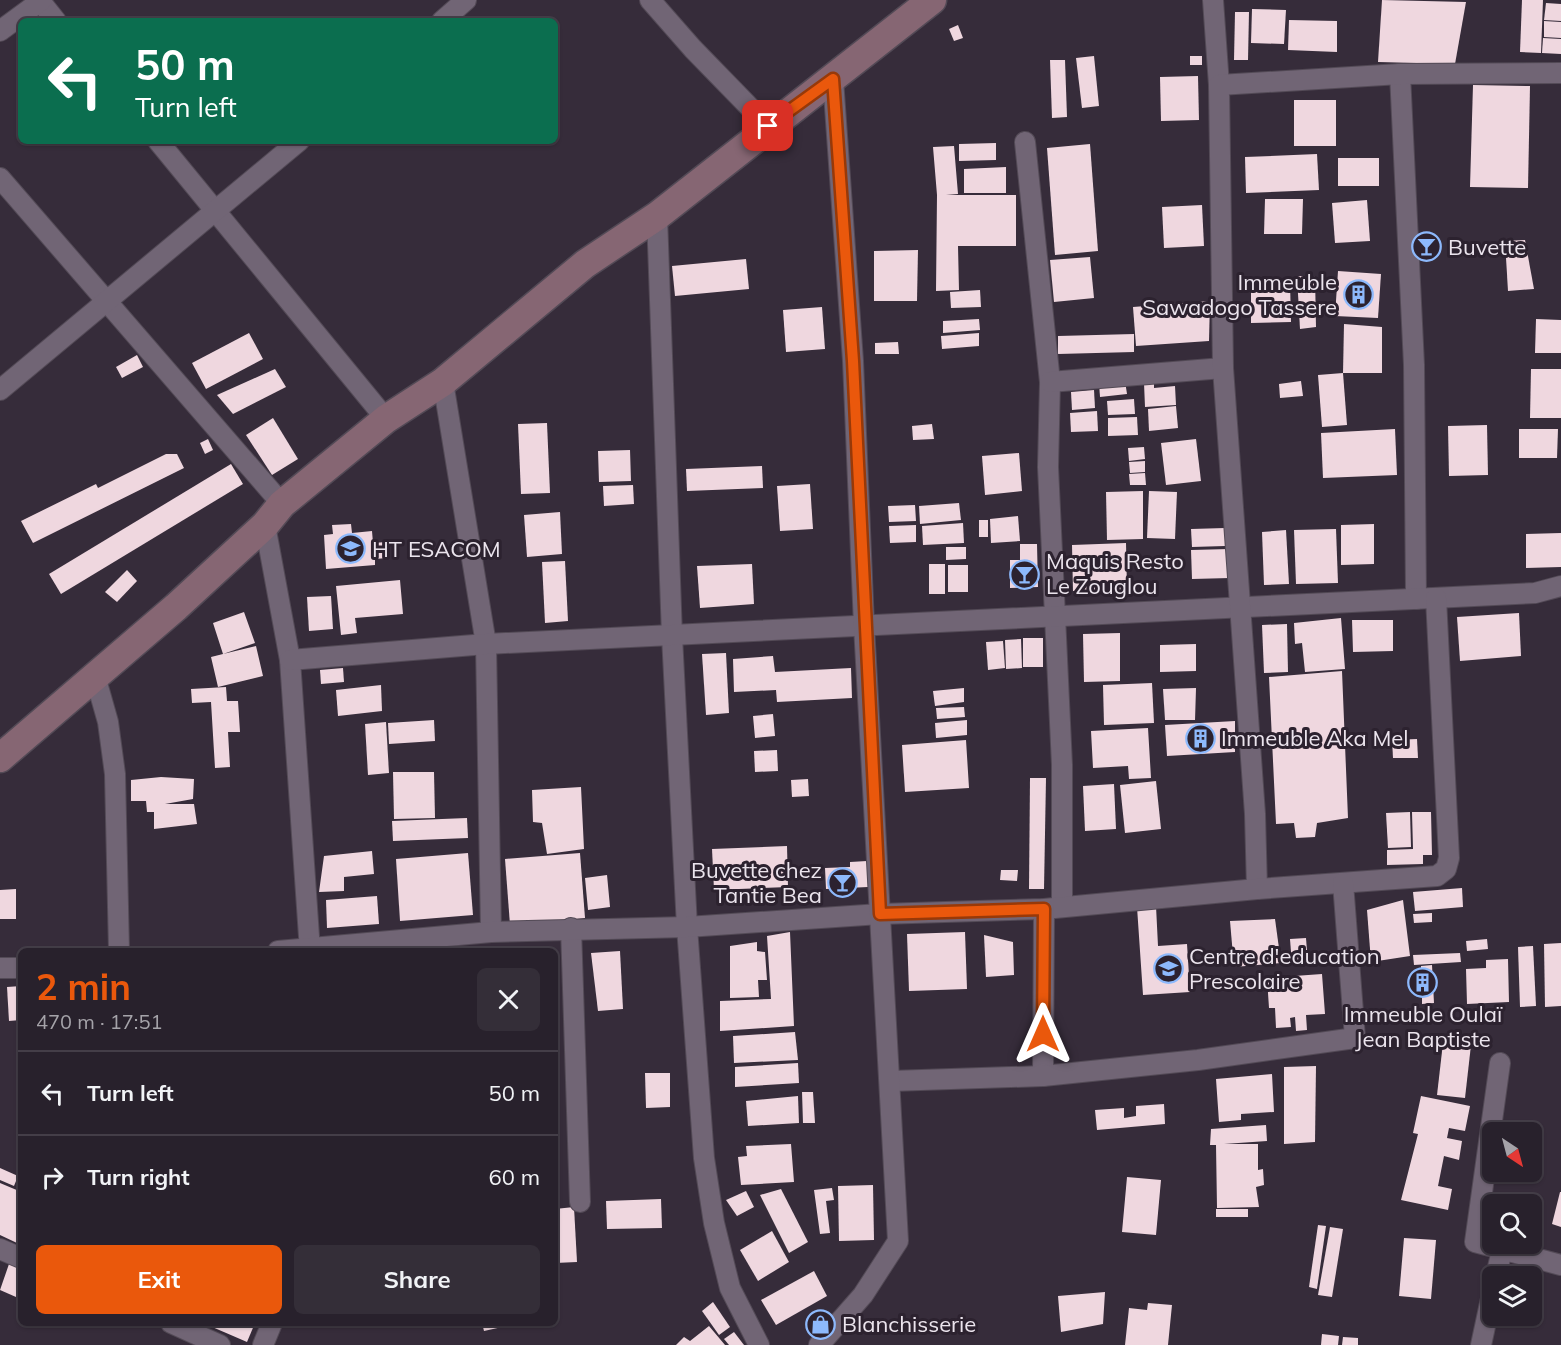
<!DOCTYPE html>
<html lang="en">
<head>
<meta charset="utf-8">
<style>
  :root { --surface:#28212c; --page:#342e38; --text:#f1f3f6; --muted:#a5a3a9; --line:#443e48; --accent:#ea580c }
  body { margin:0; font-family:Mulish,sans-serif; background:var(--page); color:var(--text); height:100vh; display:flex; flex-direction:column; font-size:22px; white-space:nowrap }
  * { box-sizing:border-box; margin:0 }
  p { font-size:20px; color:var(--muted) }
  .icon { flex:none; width:33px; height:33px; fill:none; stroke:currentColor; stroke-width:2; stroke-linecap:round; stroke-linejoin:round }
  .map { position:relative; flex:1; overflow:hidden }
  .sheet { position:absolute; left:18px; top:948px; width:540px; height:378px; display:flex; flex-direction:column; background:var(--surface); border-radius:9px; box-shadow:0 2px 4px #0004,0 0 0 2px var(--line) }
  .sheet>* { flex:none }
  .hud { position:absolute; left:18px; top:18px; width:540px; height:126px; border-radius:9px; box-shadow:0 2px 4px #0004,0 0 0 2px var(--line); background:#0b6e4f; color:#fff; overflow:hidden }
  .needle { width:39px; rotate:144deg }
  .controls { position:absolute; left:1482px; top:1122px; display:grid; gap:12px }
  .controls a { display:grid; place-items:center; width:60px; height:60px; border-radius:9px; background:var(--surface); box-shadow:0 2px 4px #0004,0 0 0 2px var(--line); font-size:30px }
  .pin { position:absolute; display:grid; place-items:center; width:51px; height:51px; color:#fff; margin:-26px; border-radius:12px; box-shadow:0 3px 9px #0006 }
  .me { position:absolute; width:66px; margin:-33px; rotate:0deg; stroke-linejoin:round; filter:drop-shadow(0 0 4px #0008) }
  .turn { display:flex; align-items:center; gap:21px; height:126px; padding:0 18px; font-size:27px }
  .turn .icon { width:78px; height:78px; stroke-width:2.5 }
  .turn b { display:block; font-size:42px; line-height:51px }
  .round { display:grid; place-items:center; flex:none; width:63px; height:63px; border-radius:9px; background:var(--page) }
  .overview { display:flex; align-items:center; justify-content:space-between; height:102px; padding:0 18px }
  h1 { font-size:36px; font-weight:700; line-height:45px; color:var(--accent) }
  .button { display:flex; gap:12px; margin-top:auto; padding:12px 18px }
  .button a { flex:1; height:69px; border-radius:9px; background:var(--accent); color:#fff; font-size:24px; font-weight:700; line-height:69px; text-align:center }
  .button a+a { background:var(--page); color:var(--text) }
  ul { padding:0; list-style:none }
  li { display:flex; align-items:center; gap:18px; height:84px; padding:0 18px; border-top:2px solid var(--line) }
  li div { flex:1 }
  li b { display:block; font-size:22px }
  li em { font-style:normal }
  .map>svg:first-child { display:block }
  .building { fill:#efd7df }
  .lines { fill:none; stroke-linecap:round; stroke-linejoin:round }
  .street-casing { stroke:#534a56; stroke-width:22 }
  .secondary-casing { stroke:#534a56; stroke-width:31 }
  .street { stroke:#716575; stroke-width:20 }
  .secondary { stroke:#866673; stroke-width:28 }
  .route-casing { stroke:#983908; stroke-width:15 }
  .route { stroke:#ea580c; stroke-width:10 }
  .labels { text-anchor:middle; stroke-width:6; stroke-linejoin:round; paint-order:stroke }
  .poi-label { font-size:22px; fill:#ebe4ed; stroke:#2c222f; text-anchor:start }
</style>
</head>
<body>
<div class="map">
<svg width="1561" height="1345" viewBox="0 0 1561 1345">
  <rect width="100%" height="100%" fill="#362c3a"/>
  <g class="building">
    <path d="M1382 0 1466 2 1455 64 1378 62Z"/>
    <path d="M1522 0H1543L1541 53 1520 52Z"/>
    <path d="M1546 3 1561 4V21L1544 20Z"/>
    <path d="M1252 9 1286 10 1284 44 1251 43Z"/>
    <path d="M1235 12H1249L1248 60H1234Z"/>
    <path d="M1289 20 1337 21V52L1288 50Z"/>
    <path d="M1544 21 1561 22V38L1544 37Z"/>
    <path d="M958 25 963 38 954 41 949 29Z"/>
    <path d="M1543 38 1561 39V54L1542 53Z"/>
    <path d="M1094 56 1099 106 1082 108 1076 58Z"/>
    <rect x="1190" y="56" width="12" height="9"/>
    <path d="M1050 60H1065L1067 117 1052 118Z"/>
    <path d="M1198 76 1199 120 1161 121 1160 77Z"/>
    <path d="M1473 85 1530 86 1528 188 1470 187Z"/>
    <rect x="1294" y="100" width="42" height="46"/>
    <path d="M996 143V160L959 161V144Z"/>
    <path d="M1090 144 1098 251 1055 255 1047 148Z"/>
    <path d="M954 146 958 194 946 195H1016V246H958L959 290 936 291 937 195 933 147Z"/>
    <path d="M1317 154 1319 190 1246 193 1245 157Z"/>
    <rect x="1338" y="158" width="41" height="28"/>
    <path d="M1006 167V193H964V169Z"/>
    <path d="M1265 199H1303L1302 234H1264Z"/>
    <path d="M1367 200 1370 241 1335 243 1332 203Z"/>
    <path d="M1202 205 1204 246 1164 248 1162 207Z"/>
    <path d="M1525 240 1534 289 1508 291 1505 241Z"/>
    <path d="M918 250 917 301H874V251Z"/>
    <path d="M1090 257 1094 298 1054 302 1050 260Z"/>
    <path d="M746 259 749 289 675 296 672 266Z"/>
    <path d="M1338 271 1381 274 1378 318 1335 316Z"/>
    <path d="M1297 276H1315L1316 327 1300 329Z"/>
    <path d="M1290 282 1291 322 1251 323V283Z"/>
    <path d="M980 290 981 307 951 308 950 292Z"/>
    <path d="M1210 301 1209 341 1136 346 1133 307Z"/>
    <path d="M822 307 825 349 786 352 783 310Z"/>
    <path d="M979 319 980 330 943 333V321Z"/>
    <path d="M1536 319 1561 320V353H1535Z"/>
    <path d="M1344 324 1382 327V373H1343Z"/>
    <path d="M249 333 263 359 206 389 192 363Z"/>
    <path d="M979 333V346L942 349 941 336Z"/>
    <path d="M1134 334V352L1058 354V336Z"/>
    <path d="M898 342 899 354H875V343Z"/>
    <path d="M137 355 143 367 122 378 116 367Z"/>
    <path d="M275 369 286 387 233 414 217 395Z"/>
    <path d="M1531 369H1561V418H1530Z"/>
    <path d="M1343 373 1347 425 1322 427 1318 375Z"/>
    <path d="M1125 381 1127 394 1100 397 1099 383Z"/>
    <path d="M1301 381 1303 396 1280 398 1279 384Z"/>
    <path d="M1144 383H1154V388L1175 386 1176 405 1145 407Z"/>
    <path d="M1094 390 1095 408 1072 410 1071 392Z"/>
    <path d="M1134 399 1135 414 1108 415 1107 401Z"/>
    <path d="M1176 406 1178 428 1149 431 1148 409Z"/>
    <path d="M1097 411 1098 431 1071 432 1070 413Z"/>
    <path d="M1137 417 1138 435 1108 436V418Z"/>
    <path d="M273 418 298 459 272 475 246 435Z"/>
    <path d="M547 423 550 493 521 494 518 424Z"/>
    <path d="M932 424 934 439 913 440 912 426Z"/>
    <path d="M1487 425 1488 475 1449 476 1448 426Z"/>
    <path d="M1395 429 1397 475 1323 478 1321 433Z"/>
    <path d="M1519 429H1558L1557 458H1519Z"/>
    <path d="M208 439 213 450 205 454 200 443Z"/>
    <path d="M1196 439 1201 481 1166 485 1161 443Z"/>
    <path d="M1144 447 1145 459 1129 461 1128 448Z"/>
    <path d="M630 450 631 481 599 482 598 451Z"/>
    <path d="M1019 453 1022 491 985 495 982 456Z"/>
    <path d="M166 454H177L184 468 33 543 21 521 96 484 98 488Z"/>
    <path d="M1145 461V472L1130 473 1129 462Z"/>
    <path d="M231 464 243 484 61 594 49 574Z"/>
    <path d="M762 466 763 488 687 491 686 469Z"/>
    <path d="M1145 473 1146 485H1130L1129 474Z"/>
    <path d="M810 484 813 529 780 531 777 486Z"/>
    <path d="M633 485 634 504 604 506 603 486Z"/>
    <path d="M1143 491V539L1107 540 1106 492Z"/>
    <path d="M1149 491 1177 492 1175 539 1147 538Z"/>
    <path d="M959 503 961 520 920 524 919 506Z"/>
    <path d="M915 505 916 521 889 522 888 506Z"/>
    <path d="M560 512 562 554 527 557 524 515Z"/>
    <path d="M1018 516 1020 541 991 543 990 519Z"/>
    <rect x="979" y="520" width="9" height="17"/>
    <path d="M963 523 964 543 923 545 922 526Z"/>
    <path d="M351 524 352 533 372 531 373 543 386 542 387 558 375 559V565L326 569 324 535 333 534 332 525Z"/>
    <path d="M1374 524V564L1341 565V525Z"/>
    <path d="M916 525V542L890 543 889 526Z"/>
    <path d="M1225 528V546L1192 547 1191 529Z"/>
    <path d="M1336 529 1338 583 1296 584 1294 530Z"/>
    <path d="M1286 530 1289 584 1264 585 1262 532Z"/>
    <path d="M1561 533V567L1526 568V534Z"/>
    <path d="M1126 543 1127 590 1073 591 1072 545Z"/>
    <path d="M1020 544H1037L1038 587 1010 588V560H1020Z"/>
    <path d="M946 547H966V559L946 560Z"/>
    <path d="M1229 549 1230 578 1192 579 1191 550Z"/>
    <path d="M565 561 568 621 545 623 542 562Z"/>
    <path d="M752 564 754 604 700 608 697 566Z"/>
    <rect x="929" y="564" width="16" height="30"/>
    <rect x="948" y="565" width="20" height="27"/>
    <path d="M127 570 137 581 117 602 105 592Z"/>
    <path d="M400 580 403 614 355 618 357 633 341 635 336 586Z"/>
    <path d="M331 596 333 629 309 631 307 597Z"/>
    <path d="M244 612 255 643 223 654 256 646 263 676 218 687 211 657 223 654 213 623Z"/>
    <path d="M1519 613 1521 656 1460 661 1457 617Z"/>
    <path d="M1341 618 1345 669 1305 672 1302 643 1295 644 1294 623Z"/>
    <path d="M1352 620H1393V651L1353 652Z"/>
    <path d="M1287 624 1288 672 1264 673 1262 625Z"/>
    <path d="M1120 633V681L1084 682 1083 634Z"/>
    <rect x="1023" y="638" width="20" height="29"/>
    <path d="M1021 639 1022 668 1006 669 1005 640Z"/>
    <path d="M1003 641 1005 668 988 670 986 642Z"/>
    <path d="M1196 644V671L1160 672V645Z"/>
    <path d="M726 653 729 713 706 715 702 654Z"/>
    <path d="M773 656 775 672 851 668 852 698 777 702 776 690 734 692 733 659Z"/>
    <path d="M343 668 344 682 321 684 320 670Z"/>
    <path d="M1342 671 1348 818 1317 823 1315 837 1296 838 1294 823 1276 824 1269 677Z"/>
    <path d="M1152 683 1154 723 1104 725 1103 685Z"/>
    <path d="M381 685 382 711 338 716 336 690Z"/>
    <path d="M226 687 227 701H238L240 732H228L230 767 215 768 211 702 192 703 191 689Z"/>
    <path d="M964 688V702L935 706 933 691Z"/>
    <path d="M1196 688 1195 720H1165L1163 689Z"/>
    <path d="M964 707 965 717 937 719 936 708Z"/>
    <path d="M773 714 775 736 755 738 753 716Z"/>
    <path d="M434 720 435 741 389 744 388 723Z"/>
    <path d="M967 720V735L936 738 935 723Z"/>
    <path d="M1235 721V752L1167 756 1165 725Z"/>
    <path d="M386 722 389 773 368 775 365 724Z"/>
    <path d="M1148 728 1151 778 1129 779 1128 766 1093 768 1091 731Z"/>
    <path d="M1417 739 1418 758H1393L1392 740Z"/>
    <path d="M966 740 969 788 905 792 902 745Z"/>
    <path d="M777 750 778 771 755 772 754 751Z"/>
    <path d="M393 772H434L435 818 394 819Z"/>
    <path d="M161 777 194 779 193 799 165 804H194L197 824 154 829V812H147L146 801H131V780Z"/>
    <path d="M1030 778H1046L1044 889H1029Z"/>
    <path d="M808 779 809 796 792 797 791 780Z"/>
    <path d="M1156 781 1161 829 1125 833 1120 785Z"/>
    <path d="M1114 784 1116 829 1085 831 1083 786Z"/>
    <path d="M581 787 584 849 547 854 542 823 533 822 532 790Z"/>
    <path d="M1410 812 1411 847 1388 848 1386 813Z"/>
    <path d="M1412 812H1431L1432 855H1423V864L1387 865V850L1413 849Z"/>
    <path d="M467 818 468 838 393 841 392 821Z"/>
    <path d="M787 846 788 887 714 890 712 849Z"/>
    <path d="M372 851 374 874 344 877V891L319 892 324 856Z"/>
    <path d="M468 853 473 915 400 921 396 859Z"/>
    <path d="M580 853 585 918 510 925 505 859Z"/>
    <path d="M867 861 868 887 826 889 825 868 850 867V862Z"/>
    <path d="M1001 870H1018L1017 881 1000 880Z"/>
    <path d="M607 875 610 907 588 910 585 878Z"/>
    <path d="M1462 888 1463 907 1415 911 1413 892Z"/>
    <path d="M16 889V919H0V890Z"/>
    <path d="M377 896 379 924 327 928 326 900Z"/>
    <path d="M1403 900 1410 956 1371 962 1367 910Z"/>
    <path d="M1156 906 1158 946 1187 944 1190 992 1143 995 1137 907Z"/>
    <path d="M1432 913V922L1414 923 1413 914Z"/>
    <path d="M1275 919 1281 963 1234 967 1230 921Z"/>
    <path d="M790 932 794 1026 720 1031V1001L771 999 767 936Z"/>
    <path d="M965 932 967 989 909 991 907 934Z"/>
    <path d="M984 935 1013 942 1014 975 986 977Z"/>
    <path d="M1306 938 1308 964 1292 965 1290 939Z"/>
    <path d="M1487 939 1488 949 1467 951 1466 941Z"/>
    <path d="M757 942V951L765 952 767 980H758L759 997 730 998V946Z"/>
    <path d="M1561 943V1006L1545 1007 1544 944Z"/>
    <path d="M1533 946 1536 1006 1520 1007 1518 947Z"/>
    <path d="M620 951 623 1009 598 1011 591 953Z"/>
    <path d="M1460 953 1461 962 1414 965 1413 955Z"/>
    <path d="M1508 959 1509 1002 1467 1004 1466 969 1486 968V960Z"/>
    <path d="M1432 965 1434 1003 1422 1004V991H1413V974L1421 973V966Z"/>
    <path d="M1322 974 1325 1014 1306 1015 1307 1030 1296 1031 1295 1017 1290 1018 1291 1027 1276 1028 1275 1008H1269L1267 978Z"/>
    <path d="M21 986V1020L9 1021 7 987Z"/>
    <path d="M795 1032 798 1060 734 1063 733 1036Z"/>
    <path d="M1443 1043 1471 1045 1465 1098 1437 1095Z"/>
    <path d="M798 1063 799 1083 735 1087V1067Z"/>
    <path d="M1316 1066 1315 1142 1284 1144V1067Z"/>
    <path d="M645 1073H670V1107L646 1108Z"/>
    <path d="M1272 1074 1274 1112 1241 1114V1120L1219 1122 1216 1079Z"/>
    <path d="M802 1092H813L815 1123H803Z"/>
    <path d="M798 1096 799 1123 748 1126 746 1101Z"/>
    <path d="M1421 1096 1470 1106 1465 1131 1449 1128 1447 1138 1462 1141 1459 1160 1444 1156 1438 1186 1452 1189 1448 1210 1401 1200 1418 1134 1413 1133Z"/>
    <path d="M1164 1104 1165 1124 1097 1130 1095 1110 1124 1108V1118L1136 1116V1106Z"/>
    <path d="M1266 1125 1267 1141 1224 1144H1258V1170L1263 1169 1264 1185 1256 1187 1259 1207 1217 1208 1216 1145H1210L1211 1129Z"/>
    <path d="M791 1144 794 1182 741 1185 738 1157 747 1156 746 1146Z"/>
    <path d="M0 1168 18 1176 14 1186 0 1180Z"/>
    <path d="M1127 1177 1161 1180 1156 1235 1122 1232Z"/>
    <path d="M0 1183 19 1191 21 1188V1240L17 1243 0 1235Z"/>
    <path d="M873 1185 874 1240 839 1241 838 1186Z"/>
    <path d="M832 1188 834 1200 826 1201 830 1233 820 1234 814 1190Z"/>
    <path d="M781 1189 808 1242 789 1253 760 1195Z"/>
    <path d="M746 1191 754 1207 737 1216 726 1200Z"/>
    <path d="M1560 1192H1561V1227L1552 1224Z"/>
    <path d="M661 1199 662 1228 607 1229 606 1201Z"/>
    <path d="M574 1207 577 1262 555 1263V1209Z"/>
    <rect x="1216" y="1209" width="32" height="8"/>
    <path d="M1318 1225 1326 1226 1317 1289 1309 1287Z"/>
    <path d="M1330 1227 1343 1229 1332 1297 1318 1295Z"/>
    <path d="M772 1231 789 1262 758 1281 740 1250Z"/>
    <path d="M1404 1238 1436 1240 1431 1299 1399 1296Z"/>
    <path d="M9 1264 21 1269V1289L16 1297 0 1290Z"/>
    <path d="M814 1271 827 1296 776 1325 761 1300Z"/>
    <path d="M1105 1292 1103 1324 1061 1332 1058 1296Z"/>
    <path d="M713 1302 730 1327 719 1335 702 1311Z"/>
    <path d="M1148 1303 1172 1305 1168 1345H1125L1129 1308 1147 1310Z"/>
    <path d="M203 1323H255L247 1342Z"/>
    <path d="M354 1323H384V1325L354 1328Z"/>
    <path d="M482 1323H516V1324L484 1331Z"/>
    <path d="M709 1326 725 1345H676L684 1337 690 1341Z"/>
    <path d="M734 1332 744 1345H729L724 1339Z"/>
    <path d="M1322 1334 1339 1336 1338 1345H1321Z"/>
    <path d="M1343 1337 1358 1338V1345H1342Z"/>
  </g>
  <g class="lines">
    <defs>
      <g id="street">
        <path d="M650 0 693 49 768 126"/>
        <path d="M1213 0 1219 85"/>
        <path d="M40 1 56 21"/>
        <path d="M442 21 466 0"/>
        <path d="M0 31 42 0"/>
        <path d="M1400 74 1414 365 1416 599"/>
        <path d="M158 141 386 419"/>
        <path d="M1025 142 1050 382 1048 467 1062 765V907"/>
        <path d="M0 178 282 504"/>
        <path d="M657 216 672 636 687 927 704 1158 714 1223 730 1288 759 1345"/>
        <path d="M443 382 486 644 491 932"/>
        <path d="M1050 382 1223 368"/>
        <path d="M0 390 299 141"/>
        <path d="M265 525 290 660 310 951"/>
        <path d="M290 660 486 644 1535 593 1561 586"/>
        <path d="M95 676 108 722 115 774 119 951"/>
        <path d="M1257 889 1255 814 1223 368 1219 85 1400 74 1561 73"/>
        <path d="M571 928 580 1202"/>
        <path d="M278 951 491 932 687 927 880 914 1044 909 1257 889 1437 876 1446 869 1449 858 1436 598"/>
        <path d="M0 968H21"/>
        <path d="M1500 1063 1475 1242 1561 1265"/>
        <path d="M1043 1076 1044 909"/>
        <path d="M891 1081 1043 1076 1198 1060 1355 1038 1343 883"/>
        <path d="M0 1249 21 1258"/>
        <path d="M1496 1276 1502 1250"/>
        <path d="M171 1323 220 1345"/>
        <path d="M263 1345 272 1323"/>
        <path d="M819 1345 863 1295 898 1241 864 626 853 361 833 79"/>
        <path d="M1481 1345 1492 1294"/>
      </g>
      <path id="secondary" d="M0 758 176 607 265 525 282 504 386 419 443 382 585 264 657 216 932 0"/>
    </defs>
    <use href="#street" class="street-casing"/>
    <use href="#secondary" class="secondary-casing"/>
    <use href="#street" class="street"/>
    <use href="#secondary" class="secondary"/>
  </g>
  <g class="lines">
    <defs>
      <path id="route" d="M768 126 833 79 853 361 880 914 1044 909 1043 1034"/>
    </defs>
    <use href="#route" class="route-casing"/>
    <use href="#route" class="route"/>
  </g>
  <defs>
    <symbol id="bar-ring" viewBox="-11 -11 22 22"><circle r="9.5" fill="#2c222f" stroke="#8db9fc" stroke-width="1.5"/><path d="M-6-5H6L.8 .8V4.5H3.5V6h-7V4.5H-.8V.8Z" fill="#8db9fc"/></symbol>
    <symbol id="building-ring" viewBox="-11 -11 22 22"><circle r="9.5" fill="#2c222f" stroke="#8db9fc" stroke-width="1.5"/><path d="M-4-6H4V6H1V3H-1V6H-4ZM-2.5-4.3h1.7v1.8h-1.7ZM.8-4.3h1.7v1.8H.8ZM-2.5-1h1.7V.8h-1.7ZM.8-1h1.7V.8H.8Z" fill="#8db9fc"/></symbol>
    <symbol id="university-ring" viewBox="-11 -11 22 22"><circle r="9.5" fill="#2c222f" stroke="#8db9fc" stroke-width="1.5"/><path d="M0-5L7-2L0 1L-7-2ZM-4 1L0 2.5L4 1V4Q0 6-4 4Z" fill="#8db9fc"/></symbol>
    <symbol id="school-ring" viewBox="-11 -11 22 22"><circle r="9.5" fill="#2c222f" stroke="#8db9fc" stroke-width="1.5"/><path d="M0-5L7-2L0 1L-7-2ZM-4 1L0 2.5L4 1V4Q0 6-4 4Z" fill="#8db9fc"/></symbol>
    <symbol id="shop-ring" viewBox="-11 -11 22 22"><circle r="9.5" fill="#2c222f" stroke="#8db9fc" stroke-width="1.5"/><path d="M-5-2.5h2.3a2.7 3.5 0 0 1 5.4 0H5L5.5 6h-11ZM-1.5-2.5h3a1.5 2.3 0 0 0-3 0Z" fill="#8db9fc"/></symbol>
  </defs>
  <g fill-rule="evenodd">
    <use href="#bar-ring" x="1410" y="230" width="33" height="33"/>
    <use href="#building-ring" x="1342" y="278" width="33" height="33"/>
    <use href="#university-ring" x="334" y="532" width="33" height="33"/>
    <use href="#bar-ring" x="1008" y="558" width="33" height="33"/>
    <use href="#building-ring" x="1184" y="722" width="33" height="33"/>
    <use href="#bar-ring" x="826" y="866" width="33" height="33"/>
    <use href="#school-ring" x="1152" y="952" width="33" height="33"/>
    <use href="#building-ring" x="1406" y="966" width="33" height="33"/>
    <use href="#shop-ring" x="804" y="1308" width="33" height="33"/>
  </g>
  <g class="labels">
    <g class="poi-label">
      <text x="1448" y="255">Buvette</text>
      <text x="1337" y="290" text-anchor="end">Immeuble<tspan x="1337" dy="25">Sawadogo Tassere</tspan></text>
      <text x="372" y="557">HT ESACOM</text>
      <text x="1046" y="569">Maquis Resto<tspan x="1046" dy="25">Le Zouglou</tspan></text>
      <text x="1221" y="746">Immeuble Aka Mel</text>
      <text x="822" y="878" text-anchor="end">Buvette chez<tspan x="822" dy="25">Tantie Bea</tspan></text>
      <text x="1189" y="964">Centre d'education<tspan x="1189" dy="25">Prescolaire</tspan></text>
      <text x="1423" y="1022" text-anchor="middle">Immeuble Oulaï<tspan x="1423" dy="25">Jean Baptiste</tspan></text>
      <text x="842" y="1332">Blanchisserie</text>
    </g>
  </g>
</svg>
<div class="controls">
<a><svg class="needle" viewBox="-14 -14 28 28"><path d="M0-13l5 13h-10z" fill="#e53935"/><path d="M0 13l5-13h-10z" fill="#a5a3a9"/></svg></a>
<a><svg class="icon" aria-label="search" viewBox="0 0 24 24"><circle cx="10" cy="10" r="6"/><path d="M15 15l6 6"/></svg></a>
<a><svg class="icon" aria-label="layers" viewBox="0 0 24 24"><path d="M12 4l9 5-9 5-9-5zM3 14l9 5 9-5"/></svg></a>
</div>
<div class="pin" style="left:768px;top:126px;background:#d93025"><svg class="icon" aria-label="arrive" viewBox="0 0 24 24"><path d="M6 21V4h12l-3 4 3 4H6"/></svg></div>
<svg class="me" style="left:1043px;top:1034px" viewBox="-20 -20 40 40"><path d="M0-17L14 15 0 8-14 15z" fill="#ea580c" stroke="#fff" stroke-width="4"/></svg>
<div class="hud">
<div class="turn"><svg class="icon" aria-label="left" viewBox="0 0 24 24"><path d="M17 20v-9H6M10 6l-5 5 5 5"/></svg><div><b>50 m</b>Turn left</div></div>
</div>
<section class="sheet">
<div class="overview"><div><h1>2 min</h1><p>470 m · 17:51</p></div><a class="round"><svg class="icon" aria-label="close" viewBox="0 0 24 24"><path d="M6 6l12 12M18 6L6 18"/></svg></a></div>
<ul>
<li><svg class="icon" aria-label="left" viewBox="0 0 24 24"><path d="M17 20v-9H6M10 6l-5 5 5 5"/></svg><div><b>Turn left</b></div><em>50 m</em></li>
<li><svg class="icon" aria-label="right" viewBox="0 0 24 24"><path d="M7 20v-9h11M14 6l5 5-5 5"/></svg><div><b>Turn right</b></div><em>60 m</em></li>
</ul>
<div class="button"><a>Exit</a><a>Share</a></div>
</section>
</div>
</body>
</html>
